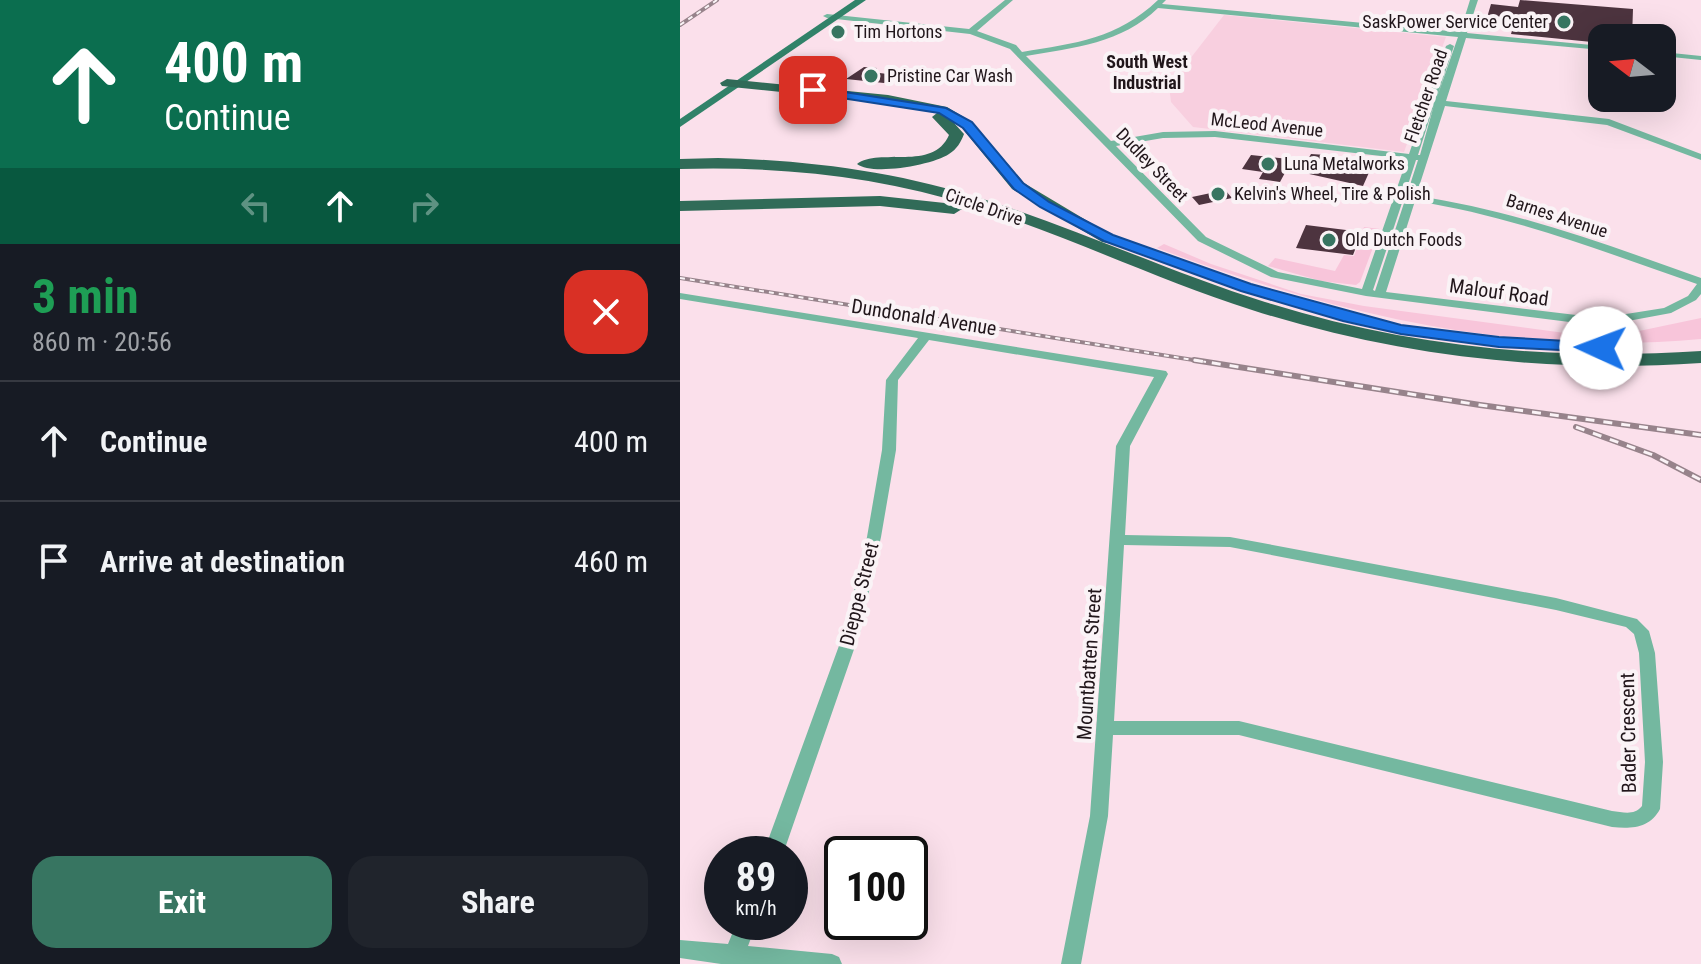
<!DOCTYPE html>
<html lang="en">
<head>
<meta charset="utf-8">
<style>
  :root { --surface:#171b24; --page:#20242c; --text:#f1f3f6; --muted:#9ea1a6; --line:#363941; --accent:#377561 }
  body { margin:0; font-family:"Roboto Condensed",sans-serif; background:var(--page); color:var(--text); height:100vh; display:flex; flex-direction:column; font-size:30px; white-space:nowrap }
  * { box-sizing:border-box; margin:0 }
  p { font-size:26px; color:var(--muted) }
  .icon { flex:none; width:44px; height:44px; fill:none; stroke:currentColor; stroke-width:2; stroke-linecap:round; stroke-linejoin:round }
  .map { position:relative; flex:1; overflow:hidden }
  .sheet { display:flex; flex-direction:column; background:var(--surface); width:680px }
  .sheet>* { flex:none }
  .hud { background:#0b6e4f; color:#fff; overflow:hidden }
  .needle { width:52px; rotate:286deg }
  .tools { position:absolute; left:908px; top:24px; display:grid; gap:16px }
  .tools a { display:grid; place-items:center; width:88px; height:88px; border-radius:16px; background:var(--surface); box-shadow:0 8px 32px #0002; font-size:40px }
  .speed { position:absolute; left:24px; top:836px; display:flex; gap:16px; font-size:40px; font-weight:700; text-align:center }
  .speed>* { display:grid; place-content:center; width:104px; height:104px; border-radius:50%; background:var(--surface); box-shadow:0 8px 32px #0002; line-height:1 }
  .speed small { font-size:20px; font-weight:400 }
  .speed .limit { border:4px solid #111; border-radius:12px; background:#fff; color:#111 }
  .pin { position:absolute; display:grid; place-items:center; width:68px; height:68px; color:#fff; margin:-34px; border-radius:16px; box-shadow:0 4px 12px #0006 }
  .me { position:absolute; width:88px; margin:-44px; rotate:272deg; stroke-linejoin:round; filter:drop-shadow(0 0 6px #0008) }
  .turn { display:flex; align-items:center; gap:28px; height:168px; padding:0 32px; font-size:36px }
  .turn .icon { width:104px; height:104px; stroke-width:2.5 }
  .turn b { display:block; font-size:56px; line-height:68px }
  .lanes { display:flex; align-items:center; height:76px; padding:0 32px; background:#0003; justify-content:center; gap:40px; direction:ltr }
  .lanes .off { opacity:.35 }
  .round { display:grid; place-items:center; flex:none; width:84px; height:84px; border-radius:24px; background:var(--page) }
  .overview { display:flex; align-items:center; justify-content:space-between; height:136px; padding:0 32px }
  h1 { font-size:48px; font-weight:700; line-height:60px; color:#1e9e55 }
  .cta { display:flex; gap:16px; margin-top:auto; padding:16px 32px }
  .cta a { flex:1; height:92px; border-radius:24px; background:var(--accent); color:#fff; font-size:32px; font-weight:700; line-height:92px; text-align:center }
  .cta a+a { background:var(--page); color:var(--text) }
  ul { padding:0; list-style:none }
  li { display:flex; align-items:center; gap:24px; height:120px; padding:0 32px; border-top:2px solid var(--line) }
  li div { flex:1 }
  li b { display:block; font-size:30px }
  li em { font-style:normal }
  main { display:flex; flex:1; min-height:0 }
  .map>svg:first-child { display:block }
  .built { fill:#f8cfdf }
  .green { fill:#f8c5da }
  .building { fill:#4d343f }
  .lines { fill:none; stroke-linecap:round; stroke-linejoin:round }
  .minor { fill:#74b8a0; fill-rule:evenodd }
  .major { fill:#318269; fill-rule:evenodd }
  .highway { fill:#316b58; fill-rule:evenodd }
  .rail-far1-casing { stroke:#97838b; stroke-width:4 }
  .rail-casing { stroke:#97838b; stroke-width:6 }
  .rail-far1 { stroke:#faf3f6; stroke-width:2; stroke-dasharray:5; stroke-linecap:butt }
  .rail { stroke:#faf3f6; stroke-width:3; stroke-dasharray:9; stroke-linecap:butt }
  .route { fill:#1a73e8; stroke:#114b97; stroke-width:2 }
  .poi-dot { fill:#377561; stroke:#faf3f6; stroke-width:3 }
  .labels { text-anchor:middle; stroke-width:8; stroke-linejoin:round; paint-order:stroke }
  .far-poi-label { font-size:18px; fill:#21161b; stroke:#faf3f6; text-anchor:start }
  .far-neighbourhood-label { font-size:18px; font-weight:bold; fill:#21161b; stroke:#faf3f6 }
  .far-street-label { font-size:18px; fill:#21161b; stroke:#faf3f6 }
  .street-label { font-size:20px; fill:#21161b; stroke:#faf3f6 }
</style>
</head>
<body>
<main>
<section class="sheet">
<div class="hud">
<div class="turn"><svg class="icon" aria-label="ahead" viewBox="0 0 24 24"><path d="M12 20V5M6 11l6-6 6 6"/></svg><div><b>400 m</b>Continue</div></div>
<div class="lanes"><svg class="icon off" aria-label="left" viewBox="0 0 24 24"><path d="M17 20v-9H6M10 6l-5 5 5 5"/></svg><svg class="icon" aria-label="ahead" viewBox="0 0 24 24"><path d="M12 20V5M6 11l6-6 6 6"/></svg><svg class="icon off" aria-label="right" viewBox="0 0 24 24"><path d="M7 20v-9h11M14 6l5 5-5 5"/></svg></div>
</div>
<div class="overview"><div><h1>3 min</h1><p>860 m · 20:56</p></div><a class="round" style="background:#d93025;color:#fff"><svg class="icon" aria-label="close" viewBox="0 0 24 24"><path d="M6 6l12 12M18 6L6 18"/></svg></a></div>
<ul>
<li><svg class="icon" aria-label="ahead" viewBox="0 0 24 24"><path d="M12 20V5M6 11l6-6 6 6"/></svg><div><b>Continue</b></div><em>400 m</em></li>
<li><svg class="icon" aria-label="arrive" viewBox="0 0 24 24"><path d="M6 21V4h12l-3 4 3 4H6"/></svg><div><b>Arrive at destination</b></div><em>460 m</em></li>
</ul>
<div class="cta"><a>Exit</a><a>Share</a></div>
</section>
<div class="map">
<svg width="1021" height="964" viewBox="0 0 1021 964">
  <rect width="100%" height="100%" fill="#fbe0eb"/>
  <path class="built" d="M544 15 766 37 724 152 513 127 491 102 489 86Z"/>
  <g class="green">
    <path d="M684 227 700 229 680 282 676 285 641 281 588 266 595 258 655 271 664 255 674 256Z"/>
    <path d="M484 244 531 264 621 294 684 306 885 333 959 331 1021 318V339C832 357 653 313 477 248Z"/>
  </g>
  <g class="building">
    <path d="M840 0 953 9 952 38H922V43L831 34 834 24 806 21 811 4 838 7Z"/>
    <path d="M184 67 197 68 192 72 215 75 204 83 166 79Z"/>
    <path d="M631 154 646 155 645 159H653L651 163 691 168 683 186 607 169 600 182 579 179 583 172 562 169 571 155 627 161Z"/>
    <path d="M545 190 552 198 519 205 512 197Z"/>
    <path d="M626 225 682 232 673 255 616 248Z"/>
  </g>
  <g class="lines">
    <g class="minor">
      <path d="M325 0H333L297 31 336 45 342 52C396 43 437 39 478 0H486L482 4 780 32 790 0H798L787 33 922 46V50L786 38 766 101 929 119 1021 154V160L927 125 765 106 736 196C835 210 928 245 1021 278V294L1016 300 991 313 921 326 686 296 591 277 518 241 330 49 290 34 147 18 143 16 147 14 289 29ZM478 8 778 37 756 100 774 46 770 44 766 46 729 154 535 131 483 132 431 141 346 56C394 48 442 43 478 8ZM754 105 740 155H738ZM535 137 727 159 682 289 598 272 526 237 436 146 483 138ZM736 160H738L727 194H725ZM723 200H725L695 291 693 290ZM735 201C833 216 924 252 1017 284L1008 296 984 308 921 318 706 292Z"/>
      <path d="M982 52 1021 56V60L982 56Z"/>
      <path d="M0 293 486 371 488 374 450 446 445 535 550 537 876 598 957 619 969 631 975 653 983 762 980 809C970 828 952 829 932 827L559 735H433L428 816 401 964H381L410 816 436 446 474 377 249 340 218 380 216 450 201 537 180 632 103 854H83L164 632 187 537 202 450 206 380 238 338 0 299ZM444 545 550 547 876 610 946 627 954 634 959 653 965 762 962 806C954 816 943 812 932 811L559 721H434Z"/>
      <path d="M57 922H77L68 946 152 954 159 957 162 964H41L0 958V940L48 944Z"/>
    </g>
    <path class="major" d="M175 0H186L0 127V119Z"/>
    <g class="highway">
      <path d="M47 79 208 95 267 107 292 122 344 183 436 238 428 243 422 242 332 189 282 128 274 123 284 134C281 142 277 149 269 154 253 165 192 176 177 164 199 147 253 172 269 135L252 117 257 113 208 103 42 86 40 83Z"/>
      <path d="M38 158C129 160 219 172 306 200 400 230 490 272 585 302 727 347 872 361 1021 351V363C868 373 719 357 572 310 478 280 388 236 293 206 198 176 99 166 0 169V159Z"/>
      <path d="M200 196 274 204 282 209 274 214 200 206 0 211V201Z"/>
    </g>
    <defs>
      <g id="rail-far1">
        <path d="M0 25 37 0"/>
        <path d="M0 278 526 362"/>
      </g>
      <g id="rail">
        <path d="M514 360 800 405 1021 435"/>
        <path d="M896 427 973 455 1021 480"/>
      </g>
    </defs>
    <use href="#rail-far1" class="rail-far1-casing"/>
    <use href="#rail" class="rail-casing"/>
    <use href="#rail-far1" class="rail-far1"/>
    <use href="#rail" class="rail"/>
  </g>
  <path class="route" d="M133 87 266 108 292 122 343 183 369 202 433 235 571 284 721 325 819 337 921 343 929 348 921 352 819 347 721 334 663 321 561 291 424 241 360 207 334 189 283 128 259 113 129 93Z"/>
  <g class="poi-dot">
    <circle cx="884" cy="22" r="8"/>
    <circle cx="158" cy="32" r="8"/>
    <circle cx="191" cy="76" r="8"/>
    <circle cx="588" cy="164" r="8"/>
    <circle cx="538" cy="194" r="8"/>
    <circle cx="649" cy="240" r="8"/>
  </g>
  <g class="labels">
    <g class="far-poi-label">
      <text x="868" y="28" text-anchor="end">SaskPower Service Center</text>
      <text x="174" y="38">Tim Hortons</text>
      <text x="207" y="82">Pristine Car Wash</text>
      <text x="604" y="170">Luna Metalworks</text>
      <text x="554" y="200">Kelvin's Wheel, Tire &amp; Polish</text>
      <text x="665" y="246">Old Dutch Foods</text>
    </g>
    <g class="far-neighbourhood-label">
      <text x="467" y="68">South West<tspan x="467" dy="21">Industrial</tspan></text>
    </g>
    <g class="far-street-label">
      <text transform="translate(746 96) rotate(-71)" y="6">Fletcher Road</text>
      <text transform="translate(587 125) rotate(6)" y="6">McLeod Avenue</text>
      <text transform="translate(472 165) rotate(46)" y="6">Dudley Street</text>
      <text transform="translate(304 207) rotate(19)" y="6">Circle Drive</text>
      <text transform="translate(877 216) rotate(18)" y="6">Barnes Avenue</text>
    </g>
    <g class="street-label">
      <text transform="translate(819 292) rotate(8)" y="7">Malouf Road</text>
      <text transform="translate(244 317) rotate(9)" y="7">Dundonald Avenue</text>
      <text transform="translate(179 594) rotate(-76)" y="7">Dieppe Street</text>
      <text transform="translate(409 664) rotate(-86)" y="7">Mountbatten Street</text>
      <text transform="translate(948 733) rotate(-91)" y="7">Bader Crescent</text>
    </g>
  </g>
</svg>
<div class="tools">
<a><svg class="needle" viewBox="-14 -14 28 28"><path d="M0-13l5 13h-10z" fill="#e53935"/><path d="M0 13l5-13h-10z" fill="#9ea1a6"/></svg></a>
</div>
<div class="speed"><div>89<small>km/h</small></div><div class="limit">100</div></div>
<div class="pin" style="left:133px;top:90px;background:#d93025"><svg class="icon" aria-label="arrive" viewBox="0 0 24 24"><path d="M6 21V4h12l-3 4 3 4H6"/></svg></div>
<svg class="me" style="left:921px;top:348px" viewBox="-20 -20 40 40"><circle r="19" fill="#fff"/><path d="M0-13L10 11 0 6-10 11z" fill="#1a73e8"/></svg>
</div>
</main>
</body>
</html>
